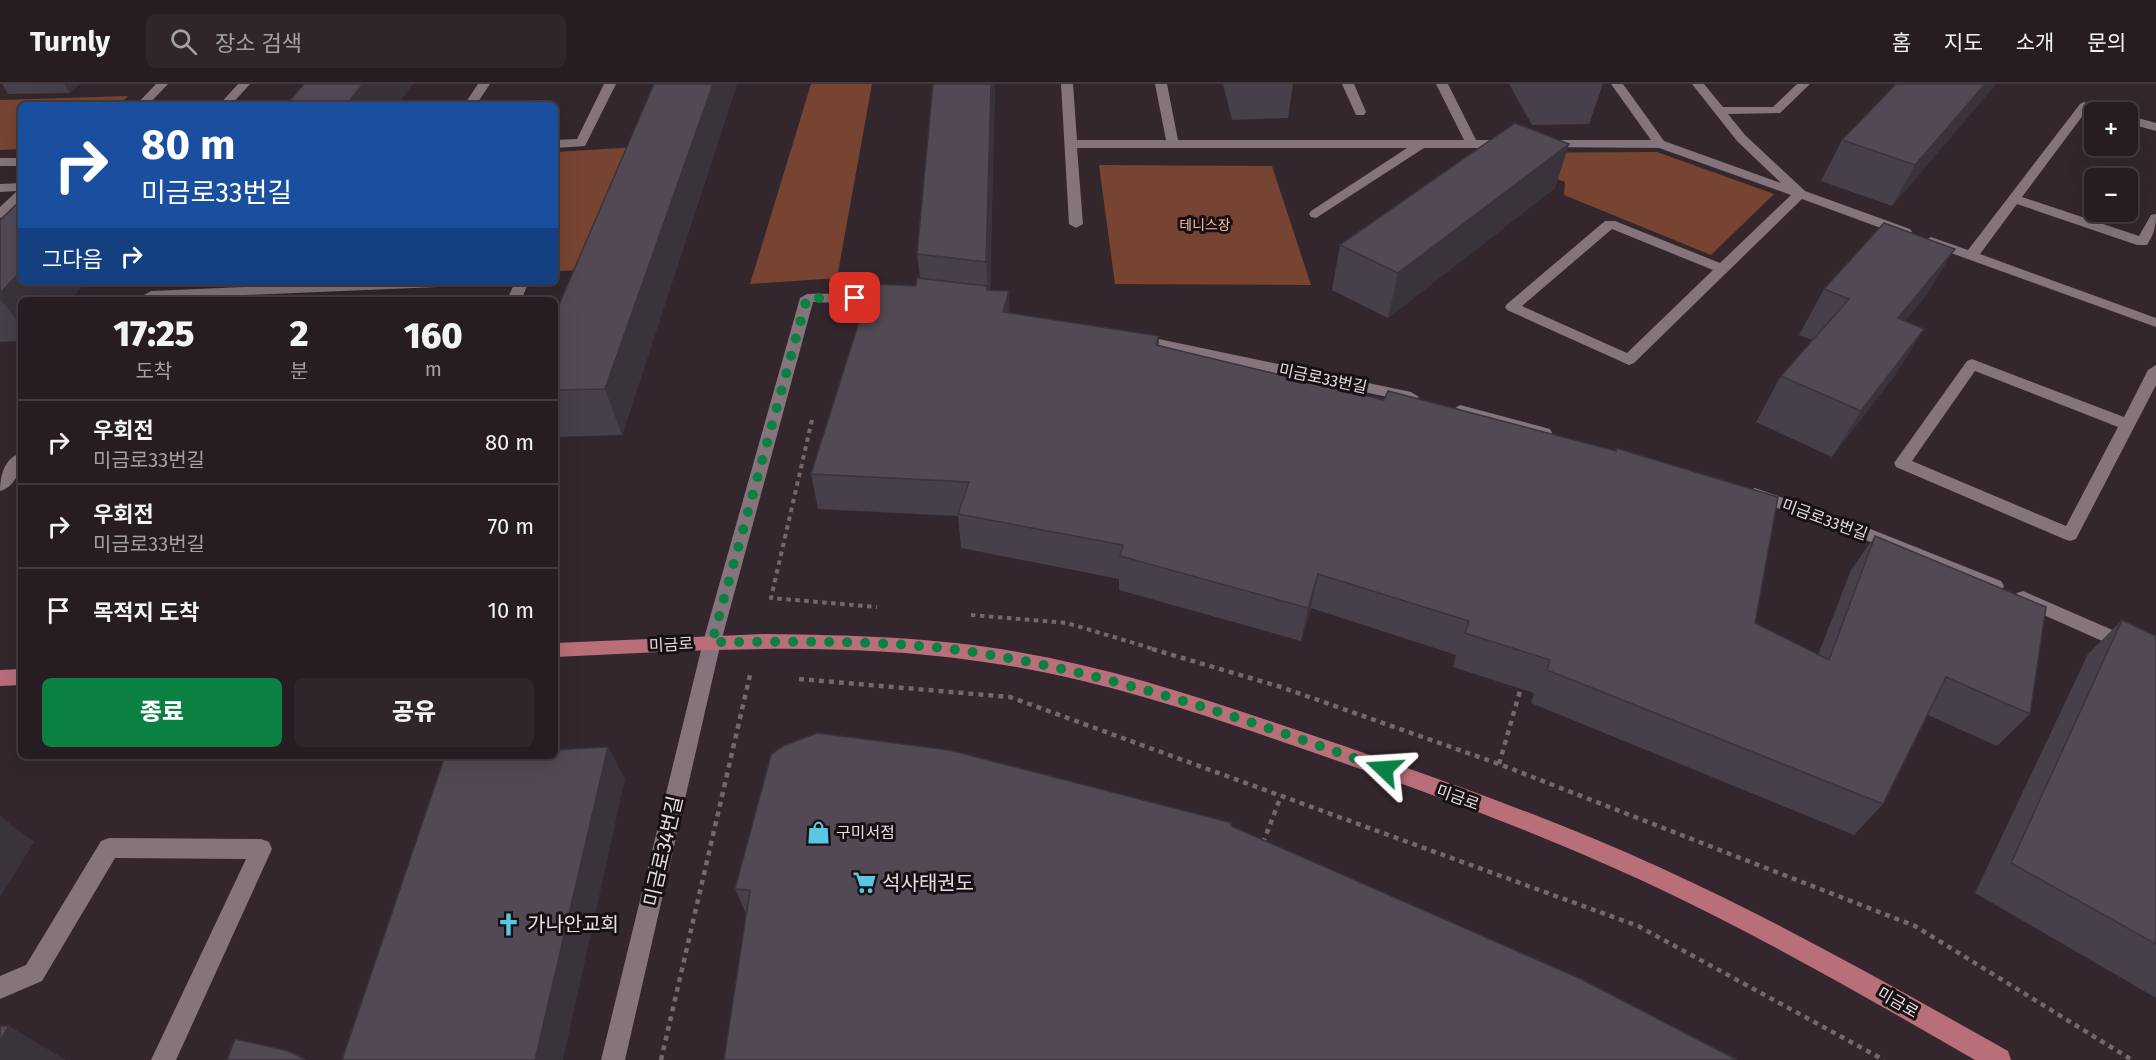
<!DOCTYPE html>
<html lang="ko">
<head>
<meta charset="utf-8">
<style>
  :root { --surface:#271c22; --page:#2f252a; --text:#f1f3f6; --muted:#a4a1a5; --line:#433a40; --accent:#0b8043 }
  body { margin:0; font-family:"Fira Sans","Noto Sans KR",sans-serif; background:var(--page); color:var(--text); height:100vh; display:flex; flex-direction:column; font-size:22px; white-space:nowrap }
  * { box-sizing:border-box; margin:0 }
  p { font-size:20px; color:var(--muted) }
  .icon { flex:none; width:33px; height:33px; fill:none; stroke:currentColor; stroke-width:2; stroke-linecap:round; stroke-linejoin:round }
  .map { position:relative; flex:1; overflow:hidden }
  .sheet { position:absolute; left:18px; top:213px; width:540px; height:462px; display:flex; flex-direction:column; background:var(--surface); border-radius:9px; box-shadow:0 6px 24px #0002,0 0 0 2px var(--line) }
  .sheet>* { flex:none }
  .guide { position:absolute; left:18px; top:18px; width:540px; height:183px; border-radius:9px; box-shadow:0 6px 24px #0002,0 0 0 2px var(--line); background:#1a4fa0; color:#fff; overflow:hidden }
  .tools { position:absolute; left:2084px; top:18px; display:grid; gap:12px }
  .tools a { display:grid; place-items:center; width:54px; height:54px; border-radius:9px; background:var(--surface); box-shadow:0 6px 24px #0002,0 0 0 2px var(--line); font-size:30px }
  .pin { position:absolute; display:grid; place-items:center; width:51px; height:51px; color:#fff; margin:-26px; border-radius:12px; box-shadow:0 3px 9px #0006 }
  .me { position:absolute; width:66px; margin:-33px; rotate:290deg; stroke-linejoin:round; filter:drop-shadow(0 0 4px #0008) }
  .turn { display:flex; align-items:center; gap:21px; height:126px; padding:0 24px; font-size:27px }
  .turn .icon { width:78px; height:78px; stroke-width:2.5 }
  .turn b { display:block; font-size:42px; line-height:51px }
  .then { display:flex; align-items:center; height:57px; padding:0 24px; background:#0003; gap:12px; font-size:22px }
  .eta { display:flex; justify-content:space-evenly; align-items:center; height:102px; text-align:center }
  .eta b { font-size:36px; font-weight:800; line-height:42px }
  .cta { display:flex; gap:12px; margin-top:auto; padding:12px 24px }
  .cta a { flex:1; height:69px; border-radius:9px; background:var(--accent); color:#fff; font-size:24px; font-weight:800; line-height:69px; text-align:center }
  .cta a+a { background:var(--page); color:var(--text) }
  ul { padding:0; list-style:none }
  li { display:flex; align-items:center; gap:18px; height:84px; padding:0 24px; border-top:2px solid var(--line) }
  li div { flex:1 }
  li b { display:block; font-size:22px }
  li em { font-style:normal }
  header { display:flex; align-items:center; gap:36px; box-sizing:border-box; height:84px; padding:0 30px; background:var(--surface); border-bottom:2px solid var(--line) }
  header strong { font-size:28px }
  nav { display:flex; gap:33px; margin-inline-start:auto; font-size:21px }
  .search { width:420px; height:54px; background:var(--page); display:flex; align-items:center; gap:15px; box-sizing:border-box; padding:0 21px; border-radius:9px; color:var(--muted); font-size:22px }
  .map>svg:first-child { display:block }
  .green { fill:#784432 }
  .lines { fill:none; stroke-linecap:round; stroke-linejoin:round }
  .path-far1 { stroke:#74676e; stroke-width:4; stroke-dasharray:4.5 4.5; stroke-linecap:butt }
  .path { stroke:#74676e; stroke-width:4.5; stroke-dasharray:5 5; stroke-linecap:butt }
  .minor { fill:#85747c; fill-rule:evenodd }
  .major { fill:#b96f7a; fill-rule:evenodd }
  .wall { fill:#473f49 }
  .shaded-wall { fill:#3a333c }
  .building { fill:#534955; stroke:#3a333c; stroke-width:1.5 }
  .route { stroke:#0b8043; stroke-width:10; stroke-dasharray:0 18 }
  .labels { text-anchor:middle; stroke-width:6; stroke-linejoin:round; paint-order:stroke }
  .far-park-label { font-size:14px; fill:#feb9a1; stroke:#171114 }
  .street-label { font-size:16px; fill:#e6dce1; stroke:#171114 }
  .poi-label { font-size:16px; fill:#e6dce1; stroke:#171114; text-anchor:start }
  .near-street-label { font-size:20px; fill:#e6dce1; stroke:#171114 }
  .near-poi-label { font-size:20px; fill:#e6dce1; stroke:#171114; text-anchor:start }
</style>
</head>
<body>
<header>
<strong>Turnly</strong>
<div class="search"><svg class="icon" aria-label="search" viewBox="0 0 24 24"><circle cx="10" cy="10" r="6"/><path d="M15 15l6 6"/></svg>장소 검색</div>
<nav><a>홈</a><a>지도</a><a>소개</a><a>문의</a></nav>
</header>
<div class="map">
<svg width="2156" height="976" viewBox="0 0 2156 976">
  <rect width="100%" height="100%" fill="#34262d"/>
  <g class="green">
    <path d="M811 0H872L837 194 750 200Z"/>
    <path d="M128 12 119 21H21V65L0 66V16Z"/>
    <path d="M638 63 585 186 555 187V68Z"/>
    <path d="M1657 68 1774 110 1711 171 1564 111 1565 98 1493 69Z"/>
    <path d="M1099 81 1272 82 1311 201 1115 200Z"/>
  </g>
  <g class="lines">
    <g class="path-far1">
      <path d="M812 336 771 514 877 523"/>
      <path d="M971 531 1067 539 1157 566"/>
    </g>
    <g class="path">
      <path d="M1152 565 1281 603 1499 680 1915 842 2132 976"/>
      <path d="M799 595 1010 613 1638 842 1884 976"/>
      <path d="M1499 680 1522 600"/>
      <path d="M1263 759 1281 712"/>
      <path d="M661 976 750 591"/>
    </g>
    <g class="minor">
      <path d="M156 0H168L148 21H136Z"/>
      <path d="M238 0H250L231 21H219Z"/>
      <path d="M478 0H490L476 21H464Z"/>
      <path d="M604 0H616L585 62 555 64V56L577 55Z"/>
      <path d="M1061 0H1073L1077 56H1166L1155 0H1167L1178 56H1464L1436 0H1448L1476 56H1509L1515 60 1509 64H1424L1316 134 1311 133 1309 130 1311 127 1407 64H1077L1083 140 1076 144 1069 140Z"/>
      <path d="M1342 0H1354L1366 28 1364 31H1356Z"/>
      <path d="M1611 0H1623L1664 57 1781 99 1737 57 1692 0H1704L1723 23H1773L1797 0H1810L1780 29 1728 30 1745 51 1805 107 1910 145 1912 148 1910 151H1900L1802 115 1634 279 1629 281 1507 226 1505 223 1507 220 1605 137H1615L1720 179 1791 111 1659 64 1542 63V57L1546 56H1651ZM1612 145 1713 186 1627 269 1522 222Z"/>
      <path d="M2084 18 2111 25 2113 28 2087 26 2022 113 2139 152 2151 131 2156 130C2156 143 2154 150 2147 161H2137L2017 120 1980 170 2156 234V243L1926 160 1924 157 1931 153 1968 166 2080 20Z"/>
      <path d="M2127 31 2156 39V47L2127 39Z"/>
      <rect x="0" y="74" width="21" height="8"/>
      <path d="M21 99V117L5 133 0 134V123L17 107 0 108V100Z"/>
      <path d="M360 198H468L461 202 151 215 144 211 151 207Z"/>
      <path d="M515 198H529L521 216H507Z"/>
      <path d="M807 210C824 210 889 207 899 217L892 221 813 218 721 558 625 976H601L703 558 800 214Z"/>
      <path d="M1135 250 1411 308 1419 313 1411 318 1130 258 1128 255 1130 252Z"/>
      <path d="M1972 275 2124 333 2148 286 2156 281V301L2076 455 2070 457 2064 455 1896 383 1894 379 1967 277ZM1975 287 2118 343 2066 442 1912 377Z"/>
      <path d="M1460 321 1550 345 1552 349 1550 353 1544 354 1454 330 1452 326Z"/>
      <path d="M21 369C21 384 17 402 0 407 0 392 4 374 21 369Z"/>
      <path d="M1755 404 1868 444 2001 497 2004 502 2001 507 1995 509 1989 507 1856 452 1749 414 1747 410 1749 406Z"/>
      <path d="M2023 507 2156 565V581L2017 519 2014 514 2017 509Z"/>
      <path d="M109 754 261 755 269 758 272 765 176 976H151L246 775 115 774 42 897 0 915V892L26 881 101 757Z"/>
    </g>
    <g class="major">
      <path d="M766 550C850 551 935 553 1018 568 1129 587 1237 626 1344 662 1451 699 1558 737 1661 784 1780 838 1894 903 2008 967L2011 976H1975C1866 913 1757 850 1643 797 1535 747 1424 707 1312 668 1203 630 1092 592 977 577 837 557 696 566 555 573V559Z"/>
      <path d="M21 585V601L0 602V586Z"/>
    </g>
  </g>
  <g class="wall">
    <path d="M2 0H79L70 9 8 10Z"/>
    <path d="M737 0 622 351 555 353V230Z"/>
    <path d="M933 0H995L990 206 1010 229 1159 252V261L1755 539 1818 571 1851 486 1875 452 2030 630 1997 662 1928 631 1883 720 1854 751 1531 619 1534 609 1453 583 1456 571 1311 524 1301 557 1119 506V495L961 464 958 432 818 425 811 390 916 202 920 194 917 170Z"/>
    <path d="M1223 0H1293L1288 34 1232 36Z"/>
    <path d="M1509 0H1603L1589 40 1532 41Z"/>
    <path d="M1996 0 1892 122 1821 97 1842 56Z"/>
    <path d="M1569 60 1555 104 1388 234 1332 206 1340 161Z"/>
    <path d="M0 136 21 216V257L0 258Z"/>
    <path d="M1824 205 1927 210 1905 237 1924 245 1895 291 1832 373 1756 338 1781 292 1813 256 1799 251Z"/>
    <path d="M2122 536 2156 552V914L1975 809 2088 570Z"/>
    <path d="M771 671 746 830 735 805Z"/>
  </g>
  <g class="shaded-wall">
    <path d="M64 0H79L70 9Z"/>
    <path d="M363 0H413L398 21H346Z"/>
    <path d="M713 0H737L622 351 605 305Z"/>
    <path d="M991 0H995L989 224 986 178Z"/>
    <path d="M1985 0H1996L1892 122 1915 81Z"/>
    <path d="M1569 60 1555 104 1388 234 1398 189Z"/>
    <path d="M1955 165 1927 210 1870 280 1898 234Z"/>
    <path d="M21 187V198H86L70 216H21V241L0 215V209Z"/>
    <path d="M1009 207 1010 241 1003 228Z"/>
    <path d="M1924 245 1895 291 1832 373 1861 327Z"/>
    <path d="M1318 490 1311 524 1301 557 1308 524Z"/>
    <path d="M608 663 625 695 563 976H535Z"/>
    <path d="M0 732 34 758 0 813Z"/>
    <path d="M9 942 66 976H0V957Z"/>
  </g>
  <g class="building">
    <path d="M304 0H363L346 21H286Z"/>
    <path d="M654 0H713L605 305 555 306V230Z"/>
    <path d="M933 0H991L986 178 917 170Z"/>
    <path d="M1896 0H1985L1915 81 1842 56Z"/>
    <path d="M1515 39 1569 60 1398 189 1340 161Z"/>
    <path d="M21 116V187L0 209V136Z"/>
    <path d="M1884 139 1955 165 1898 234 1924 245 1861 327 1781 292 1849 215 1824 205Z"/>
    <path d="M917 194 987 202V206L1009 207 1003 228 1159 252 1156 261 1384 316 1388 307 1616 367V364L1778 413 1755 539 1829 576 1875 452 2046 523 2030 630 1946 593 1883 720 1547 586 1550 576 1465 549 1469 537 1318 490 1308 524 1120 472 1123 461 958 430 969 398 811 390 871 200 916 202Z"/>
    <path d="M209 214 208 216H144Z"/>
    <path d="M2122 536 2156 552V860L2011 779Z"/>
    <path d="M817 649 949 666 1232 739 1231 742 1581 895 1737 976H724L750 806 735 805 771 671 783 662Z"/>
    <path d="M608 663 535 976H342L445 672H555V666Z"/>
    <path d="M0 942H9L0 957Z"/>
    <path d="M235 955 288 967 306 976H227Z"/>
  </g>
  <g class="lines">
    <path class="route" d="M855 214H807L712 558C801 558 890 555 979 569 1117 591 1253 637 1384 685"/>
  </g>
  <defs>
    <symbol id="shop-bare" viewBox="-9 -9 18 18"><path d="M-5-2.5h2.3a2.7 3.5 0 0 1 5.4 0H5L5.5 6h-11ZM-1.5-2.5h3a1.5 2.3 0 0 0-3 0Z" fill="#59c8e5" stroke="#171114" stroke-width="2.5" paint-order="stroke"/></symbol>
    <symbol id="supermarket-bare" viewBox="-9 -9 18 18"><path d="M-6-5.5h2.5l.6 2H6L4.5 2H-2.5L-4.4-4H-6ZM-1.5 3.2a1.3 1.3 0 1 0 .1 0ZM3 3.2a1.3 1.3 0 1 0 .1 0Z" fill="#59c8e5" stroke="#171114" stroke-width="2.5" paint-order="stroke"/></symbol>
    <symbol id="church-bare" viewBox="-9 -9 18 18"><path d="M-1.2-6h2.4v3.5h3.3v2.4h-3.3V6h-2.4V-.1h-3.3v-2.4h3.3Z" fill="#59c8e5" stroke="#171114" stroke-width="2.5" paint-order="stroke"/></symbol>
  </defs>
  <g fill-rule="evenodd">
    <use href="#shop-bare" x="802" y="732" width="33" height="33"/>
    <use href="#supermarket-bare" x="848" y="782" width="33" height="33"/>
    <use href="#church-bare" x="492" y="824" width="33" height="33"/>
  </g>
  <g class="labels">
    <g class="far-park-label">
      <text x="1205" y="146">테니스장</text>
    </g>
    <g class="street-label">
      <text transform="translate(1323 294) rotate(12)" y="6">미금로33번길</text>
      <text transform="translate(1825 435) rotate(20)" y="6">미금로33번길</text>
      <text transform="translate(671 560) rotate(-3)" y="6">미금로</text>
      <text transform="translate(1458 713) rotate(20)" y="6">미금로</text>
      <text transform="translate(1898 918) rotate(30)" y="6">미금로</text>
    </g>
    <g class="poi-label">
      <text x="836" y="754">구미서점</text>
    </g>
    <g class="near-street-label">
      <text transform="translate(663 767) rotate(-77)" y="7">미금로34번길</text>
    </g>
    <g class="near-poi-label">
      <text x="882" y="806">석사태권도</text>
      <text x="527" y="847">가나안교회</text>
    </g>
  </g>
</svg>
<div class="tools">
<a>+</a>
<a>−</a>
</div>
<div class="pin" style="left:855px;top:214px;background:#d93025"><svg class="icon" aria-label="arrive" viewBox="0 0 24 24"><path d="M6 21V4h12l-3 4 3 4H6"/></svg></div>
<svg class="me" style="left:1384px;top:685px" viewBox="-20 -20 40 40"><path d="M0-17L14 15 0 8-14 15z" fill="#0b8043" stroke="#fff" stroke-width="4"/></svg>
<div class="guide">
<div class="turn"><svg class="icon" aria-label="right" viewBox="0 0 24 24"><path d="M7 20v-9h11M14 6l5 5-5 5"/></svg><div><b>80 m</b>미금로33번길</div></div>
<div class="then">그다음<svg class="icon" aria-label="right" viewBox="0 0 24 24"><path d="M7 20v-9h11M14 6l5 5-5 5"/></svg></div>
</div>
<section class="sheet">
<div class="eta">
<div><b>17:25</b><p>도착</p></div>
<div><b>2</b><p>분</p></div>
<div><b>160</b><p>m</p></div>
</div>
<ul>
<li><svg class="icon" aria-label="right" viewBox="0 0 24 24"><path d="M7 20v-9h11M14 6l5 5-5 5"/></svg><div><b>우회전</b><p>미금로33번길</p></div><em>80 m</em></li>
<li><svg class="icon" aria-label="right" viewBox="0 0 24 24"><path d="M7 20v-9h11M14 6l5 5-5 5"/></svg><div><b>우회전</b><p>미금로33번길</p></div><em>70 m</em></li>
<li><svg class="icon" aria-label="arrive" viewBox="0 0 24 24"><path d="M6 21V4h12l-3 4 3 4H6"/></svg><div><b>목적지 도착</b></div><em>10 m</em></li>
</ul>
<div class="cta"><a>종료</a><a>공유</a></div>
</section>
</div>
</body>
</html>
